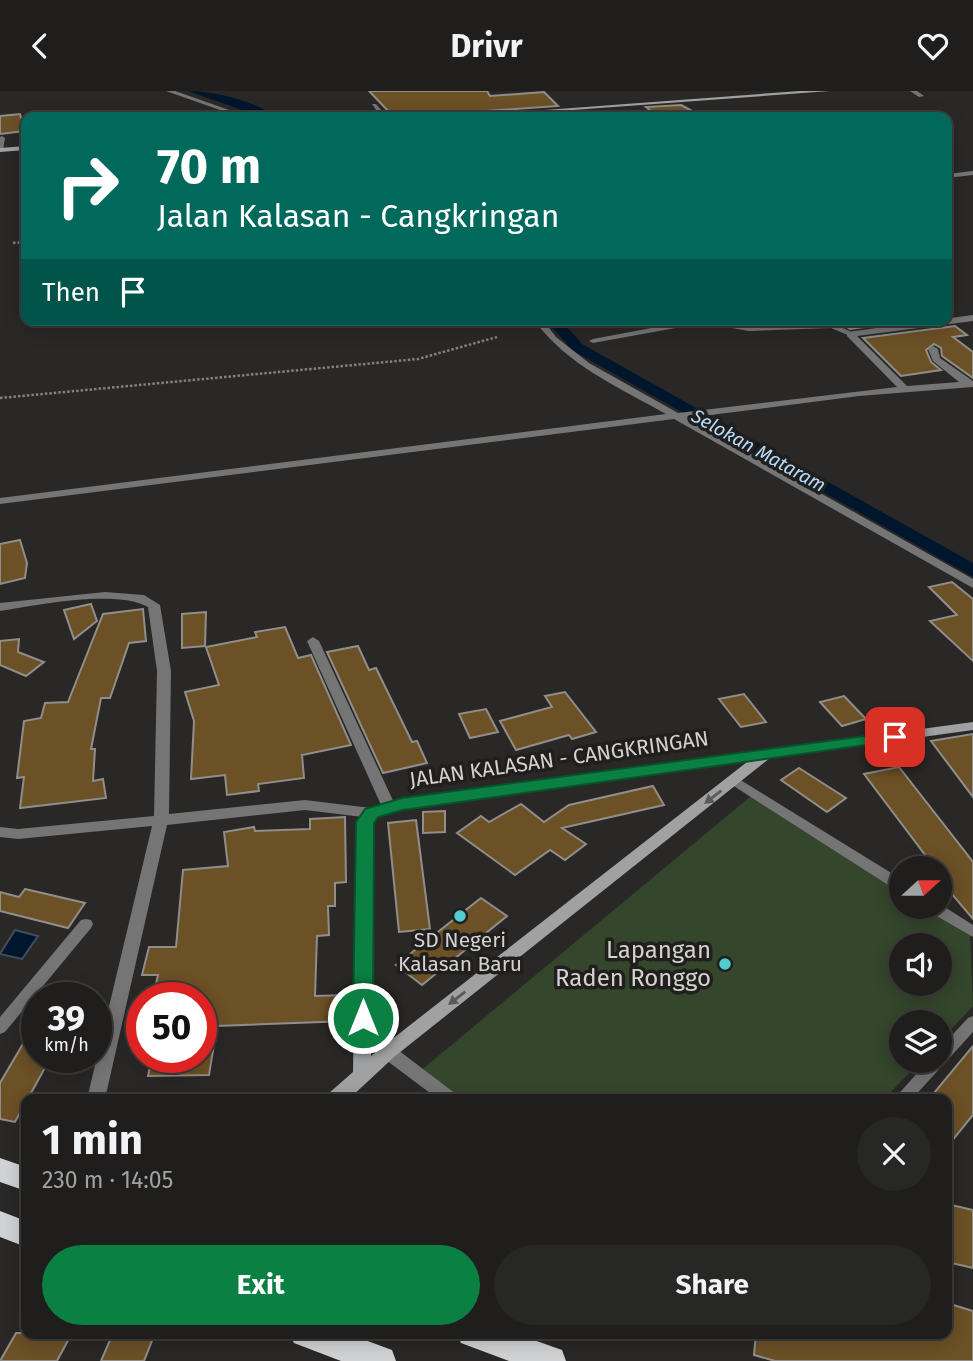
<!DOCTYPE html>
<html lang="en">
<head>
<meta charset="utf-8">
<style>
  :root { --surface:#1f1e1c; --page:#272725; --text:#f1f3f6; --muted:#a1a2a3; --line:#3c3c3b; --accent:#0b8043 }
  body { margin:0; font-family:"Fira Sans",sans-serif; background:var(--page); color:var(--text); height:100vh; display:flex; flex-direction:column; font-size:26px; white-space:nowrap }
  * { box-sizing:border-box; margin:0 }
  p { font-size:23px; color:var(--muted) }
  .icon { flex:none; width:38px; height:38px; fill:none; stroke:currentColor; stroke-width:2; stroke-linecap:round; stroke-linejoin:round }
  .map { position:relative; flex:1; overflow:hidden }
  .drawer { position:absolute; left:21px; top:1003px; width:931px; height:245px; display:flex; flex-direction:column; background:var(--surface); border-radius:14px; box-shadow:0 4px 18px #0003,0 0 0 2px var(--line) }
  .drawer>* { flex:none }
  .guide { position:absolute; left:21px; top:21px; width:931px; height:214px; border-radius:14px; box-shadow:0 4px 18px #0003,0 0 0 2px var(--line); background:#00695c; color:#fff; overflow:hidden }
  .needle { width:46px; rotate:69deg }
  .tools { position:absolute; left:889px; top:765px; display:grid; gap:14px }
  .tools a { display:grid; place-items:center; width:63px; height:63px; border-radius:50%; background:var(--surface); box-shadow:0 4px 18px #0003,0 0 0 2px var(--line); font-size:35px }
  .speed { position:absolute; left:21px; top:891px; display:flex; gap:14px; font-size:35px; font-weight:700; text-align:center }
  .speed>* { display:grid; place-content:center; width:91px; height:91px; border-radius:50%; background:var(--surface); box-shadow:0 4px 18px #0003,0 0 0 2px var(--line); line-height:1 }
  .speed small { font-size:18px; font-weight:400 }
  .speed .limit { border:10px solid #d22; background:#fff; color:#111 }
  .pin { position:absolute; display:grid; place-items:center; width:60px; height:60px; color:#fff; margin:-30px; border-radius:14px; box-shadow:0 4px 10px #0006 }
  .me { position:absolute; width:77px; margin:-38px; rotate:0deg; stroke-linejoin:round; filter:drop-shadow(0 0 5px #0008) }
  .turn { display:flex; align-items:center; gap:24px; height:147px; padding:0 21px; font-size:32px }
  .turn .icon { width:91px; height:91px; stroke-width:2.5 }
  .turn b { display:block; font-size:49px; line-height:60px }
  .then { display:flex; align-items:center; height:66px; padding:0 21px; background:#0003; gap:14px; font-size:26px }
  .round { display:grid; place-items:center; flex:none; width:74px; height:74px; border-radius:37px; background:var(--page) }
  .overview { display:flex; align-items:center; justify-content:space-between; height:119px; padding:0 21px }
  h1 { font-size:42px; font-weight:700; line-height:52px }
  .button { display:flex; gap:14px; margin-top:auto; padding:14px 21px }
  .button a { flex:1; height:80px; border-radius:42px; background:var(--accent); color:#fff; font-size:28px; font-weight:700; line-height:80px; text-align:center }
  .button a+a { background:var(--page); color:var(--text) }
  header { display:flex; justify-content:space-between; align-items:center; height:91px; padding:0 21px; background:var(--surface); font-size:32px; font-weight:700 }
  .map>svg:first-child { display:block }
  .green { fill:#34462c; fill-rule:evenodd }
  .water { fill:#00162c; stroke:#3f4e5d; stroke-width:2 }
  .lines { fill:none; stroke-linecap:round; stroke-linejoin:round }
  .canal { fill:#00162c; fill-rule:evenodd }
  .building { fill:#6c5026; stroke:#908e8b; stroke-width:2 }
  .path { stroke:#838280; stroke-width:2.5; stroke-dasharray:2.5 2; stroke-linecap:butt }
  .service { fill:#757576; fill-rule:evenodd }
  .minor { fill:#757576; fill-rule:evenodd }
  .secondary { fill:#a0a1a2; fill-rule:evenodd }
  .trunk { fill:#d0d2d4; fill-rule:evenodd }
  .oneway { fill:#5a5a59 }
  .route { fill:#0b8043; stroke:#07532c; stroke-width:2 }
  .poi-dot { fill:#51ccd1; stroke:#201f1d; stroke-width:2.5 }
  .labels { text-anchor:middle; stroke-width:7; stroke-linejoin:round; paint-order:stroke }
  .far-water-label { font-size:19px; font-style:italic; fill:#b8dbfd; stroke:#201f1d }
  .street-label { font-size:21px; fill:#d2d2d0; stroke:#201f1d }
  .poi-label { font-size:21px; fill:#d2d2d0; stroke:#201f1d }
  .near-poi-label { font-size:24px; fill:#d2d2d0; stroke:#201f1d; text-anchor:end }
</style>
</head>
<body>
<header><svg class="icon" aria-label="back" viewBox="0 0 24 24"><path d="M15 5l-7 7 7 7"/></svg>Drivr<svg class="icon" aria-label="heart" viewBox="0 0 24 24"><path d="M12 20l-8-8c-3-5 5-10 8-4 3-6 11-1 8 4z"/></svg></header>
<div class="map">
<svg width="973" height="1270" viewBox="0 0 973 1270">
  <rect width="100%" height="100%" fill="#292826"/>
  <path class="green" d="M751 705 901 800V816H927L970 843 973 915 940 950V931H901V970H921L884 1008H455L419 981ZM901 854H940V892H901Z"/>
  <path class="water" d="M15 839 38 845 22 868 0 863Z"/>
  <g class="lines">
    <g class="canal">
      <path d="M188 0C212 0 257 10 275 26H262Z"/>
      <path d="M546 229H561L582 253 973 472V486L572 259Z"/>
    </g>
  </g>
  <g class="building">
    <path d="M369 0H487L490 5 544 1 558 15 400 26 393 25Z"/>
    <path d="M681 14 694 21 659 26 646 16Z"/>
    <path d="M20 23 25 40 0 43V25Z"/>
    <path d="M836 229H914L850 238Z"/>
    <path d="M955 235 967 244 953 246 973 261V287L942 265 941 257 934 253 926 259 931 271 941 279 901 285 863 247Z"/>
    <path d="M20 449 27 472 25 487 0 493V453Z"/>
    <path d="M952 491 973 508V570L930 530 957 524 929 496Z"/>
    <path d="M91 513 97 530 74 548 64 519Z"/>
    <path d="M143 518 146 550 129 552 110 607H101L91 658H95L93 690 103 688 106 707 20 717 24 686 17 687 24 630 41 627 45 612 68 611 103 523Z"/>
    <path d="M206 521 205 555 182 557V523Z"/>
    <path d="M285 536 298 567 311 564 351 654 302 664 304 687 258 693 259 700 227 704 225 684 191 688 194 630 185 601 219 594 206 556 257 546 255 541Z"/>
    <path d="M19 548 18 561 44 571 26 585 0 574V550Z"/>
    <path d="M358 555 369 579 376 577 412 651 417 650 427 672 383 682 327 561Z"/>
    <path d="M565 601 596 641 572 648 569 644 516 659 500 630 552 616 545 605Z"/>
    <path d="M744 603 766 631 741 636 719 608Z"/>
    <path d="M844 605 866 628 842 635 820 611Z"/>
    <path d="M486 618 498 641 470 647 459 623Z"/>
    <path d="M973 643V706L931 650Z"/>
    <path d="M899 676 973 771V828L940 789V777H935L864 683Z"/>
    <path d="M799 677 846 707 827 721 781 689Z"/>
    <path d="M653 695 664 714 562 737 586 753 565 769 550 759 515 784 457 742 481 725 489 731 521 713 544 731 569 714Z"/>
    <path d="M445 720V741L423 742V721Z"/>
    <path d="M345 726 346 791 335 792V815H328L329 844 317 845 315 905 348 904V930L217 935 209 984 148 985 152 966H201V906H153L158 884H142L149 856H176L183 779 228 775 224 741 254 736 255 740 310 738V728Z"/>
    <path d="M416 729 430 838 399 841 388 732Z"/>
    <path d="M25 798 85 812 68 837 0 820V801L19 806Z"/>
    <path d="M481 807 507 825 422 894 396 874Z"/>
    <path d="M37 929V966H51L15 1031 0 1028V992Z"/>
    <path d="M973 955V1024L947 1056V1008H929Z"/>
    <path d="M947 1113 973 1119V1177L947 1171Z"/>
    <path d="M947 1212 973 1220V1270H775L754 1264 756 1242H947Z"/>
    <path d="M16 1242H72L57 1270H0Z"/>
    <path d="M113 1242H155L144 1270H101Z"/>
  </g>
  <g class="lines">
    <g class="path">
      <path d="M13 152 26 151"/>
      <path d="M0 307 418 268 497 246"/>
    </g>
    <g class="service">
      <path d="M910 0H917L924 5 919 6Z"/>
      <path d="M372 13H376L387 26H381Z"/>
      <path d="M2 45 5 47 3 59 0 61V46Z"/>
      <path d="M973 80V84L947 87V83Z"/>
      <path d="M694 229C713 229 730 234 748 235 782 238 825 222 854 243L850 245 831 237 749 240 703 232 593 252 589 250 593 248Z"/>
      <path d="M734 685 901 788V800L896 799 729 692 728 689Z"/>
      <path d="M940 813 973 834V846L928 820 926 816H940Z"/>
      <path d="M86 828 91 829 93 833 91 837 5 941 0 943V926L81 829Z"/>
      <path d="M973 925V941L912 1008H894L928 970H940V957L968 927Z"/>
      <path d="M388 955 394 956 456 1003 458 1008H438L382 966 380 961 382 956Z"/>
    </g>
    <g class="minor">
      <path d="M166 0H175L249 26H240Z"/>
      <path d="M973 224V230L857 245 907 295 959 291 933 270 928 258 933 255 938 258 940 267 973 290V296L859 305 687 327 973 488V497L674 328 0 413V407L666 323C618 296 567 274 534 229H543L556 246 589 272 678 322 897 296 847 245V241Z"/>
      <path d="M105 501 144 504 160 514 171 580 169 723 305 709 371 717 376 718 379 722 376 726 371 727 305 719 167 734 105 1008H87L152 735 18 748 0 746V736L18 738 154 725 157 580 148 516C118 498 35 514 0 520V512Z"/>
      <path d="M313 546 319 550 396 716 394 720H384L382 716 307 550Z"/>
    </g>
    <g class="secondary">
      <path d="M800 0H830L479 26H451Z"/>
      <path d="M26 55V59L0 61V57Z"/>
      <path d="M973 631V639L770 667 394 966 349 1008H327L329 1002 353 981 357 731 366 718 402 708ZM747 671 382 956 371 965 373 731 376 726 402 718Z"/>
    </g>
    <g class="trunk">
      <path d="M0 1067 26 1076V1100L0 1091Z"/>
      <path d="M0 1120 26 1130V1156L0 1146Z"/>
      <path d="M289 1242H346L392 1259 396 1270H341L294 1252Z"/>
      <path d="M456 1242H514L562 1259 566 1270H509L461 1252Z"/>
    </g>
  </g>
  <defs><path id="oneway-solid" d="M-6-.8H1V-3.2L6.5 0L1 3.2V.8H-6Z" transform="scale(1.75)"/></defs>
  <g class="oneway">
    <use href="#oneway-solid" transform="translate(713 706) rotate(142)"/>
    <use href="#oneway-solid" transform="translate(457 907) rotate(142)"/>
  </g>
  <path class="route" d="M895 641 901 642 903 646 901 649 403 719 378 726 374 732 373 927 370 933 363 935 356 933 353 927 356 731 365 718 402 707Z"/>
  <g class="poi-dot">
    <circle cx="460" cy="825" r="7"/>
    <circle cx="725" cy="873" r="7"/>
  </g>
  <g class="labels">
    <g class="far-water-label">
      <text transform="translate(759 359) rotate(29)" y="7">Selokan Mataram</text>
    </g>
    <g class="street-label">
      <text transform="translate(559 668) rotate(-8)" y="7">JALAN KALASAN - CANGKRINGAN</text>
    </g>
    <g class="poi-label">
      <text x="460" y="856">SD Negeri<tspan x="460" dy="24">Kalasan Baru</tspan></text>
    </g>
    <g class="near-poi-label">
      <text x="711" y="867">Lapangan<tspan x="711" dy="28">Raden Ronggo</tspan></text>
    </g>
  </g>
</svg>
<div class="tools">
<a><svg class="needle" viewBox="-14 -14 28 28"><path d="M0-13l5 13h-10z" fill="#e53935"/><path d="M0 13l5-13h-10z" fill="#a1a2a3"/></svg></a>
<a><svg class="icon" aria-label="sound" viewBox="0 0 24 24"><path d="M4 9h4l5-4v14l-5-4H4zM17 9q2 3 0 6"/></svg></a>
<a><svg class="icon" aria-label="layers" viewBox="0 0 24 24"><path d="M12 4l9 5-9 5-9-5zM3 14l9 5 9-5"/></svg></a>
</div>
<div class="speed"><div>39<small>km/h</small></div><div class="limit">50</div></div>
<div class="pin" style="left:895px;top:646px;background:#d93025"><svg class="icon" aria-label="arrive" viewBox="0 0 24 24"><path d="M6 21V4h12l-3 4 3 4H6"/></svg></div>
<svg class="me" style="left:363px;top:927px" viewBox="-20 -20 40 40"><circle r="17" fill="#0b8043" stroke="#fff" stroke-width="3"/><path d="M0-11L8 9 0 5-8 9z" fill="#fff"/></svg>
<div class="guide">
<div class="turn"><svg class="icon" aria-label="right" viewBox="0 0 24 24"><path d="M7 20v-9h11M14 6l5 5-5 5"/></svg><div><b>70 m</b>Jalan Kalasan - Cangkringan</div></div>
<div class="then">Then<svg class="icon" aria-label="arrive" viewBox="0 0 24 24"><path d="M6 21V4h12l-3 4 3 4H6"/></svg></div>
</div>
<section class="drawer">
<div class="overview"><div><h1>1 min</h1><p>230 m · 14:05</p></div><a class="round"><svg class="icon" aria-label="close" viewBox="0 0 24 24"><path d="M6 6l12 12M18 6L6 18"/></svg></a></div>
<div class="button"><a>Exit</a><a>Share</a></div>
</section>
</div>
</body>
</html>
